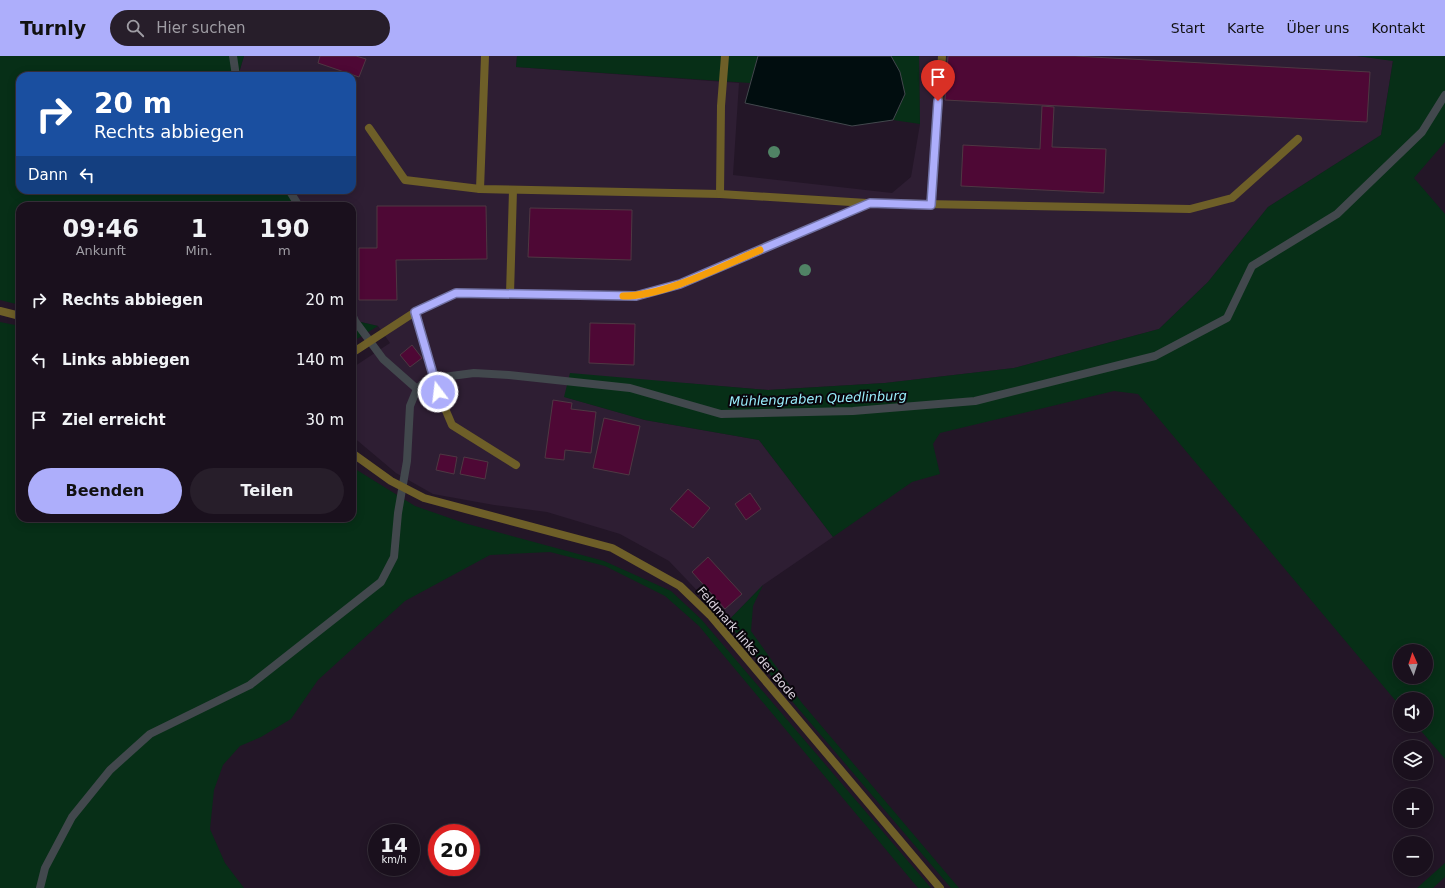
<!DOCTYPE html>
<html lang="de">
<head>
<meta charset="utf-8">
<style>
  :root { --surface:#1a101d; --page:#271e2a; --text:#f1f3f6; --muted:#9f9da4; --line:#38303b; --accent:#adaefb }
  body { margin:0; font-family:"DejaVu Sans",sans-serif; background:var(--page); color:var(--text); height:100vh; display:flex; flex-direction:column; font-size:15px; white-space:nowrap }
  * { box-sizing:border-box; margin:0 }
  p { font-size:13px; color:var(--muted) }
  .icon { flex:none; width:22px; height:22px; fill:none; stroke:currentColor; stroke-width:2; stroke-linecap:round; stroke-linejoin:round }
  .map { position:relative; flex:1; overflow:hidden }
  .drawer { position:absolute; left:16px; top:146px; width:340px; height:320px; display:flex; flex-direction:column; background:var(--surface); border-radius:12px; box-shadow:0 2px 10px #0003,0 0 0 1px var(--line) }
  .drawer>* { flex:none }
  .top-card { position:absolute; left:16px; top:16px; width:340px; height:122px; border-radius:12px; box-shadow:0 2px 10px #0003,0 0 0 1px var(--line); background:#1a4fa0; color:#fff; overflow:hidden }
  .needle { width:26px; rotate:357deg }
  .controls { position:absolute; left:1393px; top:588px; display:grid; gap:8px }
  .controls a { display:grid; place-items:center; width:40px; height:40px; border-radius:50%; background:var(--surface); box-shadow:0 2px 10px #0003,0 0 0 1px var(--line); font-size:20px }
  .speed { position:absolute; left:368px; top:768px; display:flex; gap:8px; font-size:20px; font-weight:700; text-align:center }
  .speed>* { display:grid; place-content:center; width:52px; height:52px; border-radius:50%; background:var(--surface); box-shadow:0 2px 10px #0003,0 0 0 1px var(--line); line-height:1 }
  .speed small { font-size:10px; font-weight:400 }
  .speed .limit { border:6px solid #d22; background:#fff; color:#111 }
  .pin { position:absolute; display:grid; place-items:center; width:34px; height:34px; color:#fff; margin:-41px -17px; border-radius:50% 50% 50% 0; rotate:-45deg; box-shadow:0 0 4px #0007 }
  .pin .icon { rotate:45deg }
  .me { position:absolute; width:44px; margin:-22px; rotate:345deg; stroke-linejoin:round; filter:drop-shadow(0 0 3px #0008) }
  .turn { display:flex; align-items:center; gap:14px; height:84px; padding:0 12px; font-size:18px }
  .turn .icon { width:52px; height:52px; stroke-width:2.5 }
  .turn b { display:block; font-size:28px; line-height:34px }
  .then { display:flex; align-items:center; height:38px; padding:0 12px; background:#0003; gap:8px; font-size:15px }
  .eta { display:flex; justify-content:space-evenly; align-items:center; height:68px; text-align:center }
  .eta b { font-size:24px; font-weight:700; line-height:28px }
  .cta { display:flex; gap:8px; margin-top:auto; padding:8px 12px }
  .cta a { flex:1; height:46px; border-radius:24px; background:var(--accent); color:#111; font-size:16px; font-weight:700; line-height:46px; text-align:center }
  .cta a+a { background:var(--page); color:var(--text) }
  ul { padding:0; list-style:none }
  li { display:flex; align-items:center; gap:12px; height:60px; padding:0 12px }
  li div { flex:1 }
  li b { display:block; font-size:15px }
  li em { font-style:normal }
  header { display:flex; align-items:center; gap:24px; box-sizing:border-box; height:56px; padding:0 20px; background:var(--accent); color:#111 }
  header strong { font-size:19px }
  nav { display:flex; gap:22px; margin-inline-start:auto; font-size:14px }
  .search { width:280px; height:36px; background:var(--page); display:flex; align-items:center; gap:10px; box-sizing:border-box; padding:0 14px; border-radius:22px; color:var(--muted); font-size:15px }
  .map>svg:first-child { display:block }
  .built { fill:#2e1e33 }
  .green { fill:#072f17; fill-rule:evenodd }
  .water { fill:#010d0f; stroke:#42484d }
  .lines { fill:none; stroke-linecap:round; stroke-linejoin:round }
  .stream { stroke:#42484d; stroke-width:8 }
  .building { fill:#4e0835; stroke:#4e3843 }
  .lane { stroke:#6e5f28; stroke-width:8 }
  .tree { fill:#508365 }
  .route-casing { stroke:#7071a3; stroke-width:10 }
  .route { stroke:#adaefb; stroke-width:7 }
  .slow { stroke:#f59e0b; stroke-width:7 }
  .labels { text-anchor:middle; stroke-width:4; stroke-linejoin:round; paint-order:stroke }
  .street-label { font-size:12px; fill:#dad2dd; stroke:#09050b }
  .water-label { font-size:13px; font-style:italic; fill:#99edfc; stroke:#09050b }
</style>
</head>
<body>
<header>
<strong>Turnly</strong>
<div class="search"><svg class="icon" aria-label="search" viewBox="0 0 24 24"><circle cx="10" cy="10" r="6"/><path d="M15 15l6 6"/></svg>Hier suchen</div>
<nav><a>Start</a><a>Karte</a><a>Über uns</a><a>Kontakt</a></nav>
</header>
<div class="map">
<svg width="1445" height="832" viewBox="0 0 1445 832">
  <rect width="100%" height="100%" fill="#231627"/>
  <path class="built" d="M244 0H517L516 11 739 27 733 119 892 137 911 121 920 68 919 0H1357L1393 4 1381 79 1268 151 1208 226 1159 273 1014 312 885 327 768 334 683 327 565 341 645 364 759 384 833 481 763 529 727 566 669 505 620 478 547 456 494 449 433 438 396 417 352 380V312L390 287 378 270 352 264V150H295L287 134H352V20H238Z"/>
  <g class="green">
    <path d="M0 0H244L238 20H20V134H287L295 150H20V249L0 244Z"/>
    <path d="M517 0H758L750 27 516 11Z"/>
    <path d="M891 0H919L920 68 893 64 905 38 900 16Z"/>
    <path d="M1357 0H1445V86L1414 122 1445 158V703L1416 669H1426V643H1400V650L1138 338 1114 335 940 377 933 388 940 418 912 426 833 481 759 384 645 364 564 341 570 317 768 334 885 327 1014 312 1159 273 1208 226 1268 151 1381 79 1393 5ZM1400 595H1426V621H1400Z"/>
    <path d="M352 264 378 270 352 286Z"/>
    <path d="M0 266 20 270V462H352V411L415 450 464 467 604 505 671 535 701 563 931 832H918L699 570 665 540 605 510 550 496 490 499 405 545 318 624 291 663 261 681 240 690 223 709 214 734 210 773 225 807 244 832H0Z"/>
    <path d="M763 529 753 550 751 575 802 647 959 832H951L797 651 727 566Z"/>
    <path d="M1445 807V821L1433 832H1417Z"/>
  </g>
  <path class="water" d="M758 0H891L900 16 905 38 893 64 852 70 745 47Z"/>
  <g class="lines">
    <g class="stream">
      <path d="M233 0 236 20"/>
      <path d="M289 134 299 150"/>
      <path d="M352 258 355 265 383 303 417 333"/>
      <path d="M40 832 45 812 72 761 110 714 150 678 250 629 381 526 394 501 398 457 407 405 410 350 417 333 428 323 474 317 509 319 630 332 721 358 853 355 975 345 1155 300 1227 262 1252 210 1337 158 1422 76 1445 39"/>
    </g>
  </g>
  <g class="building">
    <path d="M320 0H356L366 3 359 21 318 7Z"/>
    <path d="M948 0H1074L1370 16 1367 66 945 44Z"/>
    <path d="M1042 50 1054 51 1052 91 1106 93 1104 137 961 130 963 89 1040 93Z"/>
    <path d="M377 150H486L487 203 396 204 397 244H359V192H377Z"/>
    <path d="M530 152 632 154 631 204 528 201Z"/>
    <path d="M590 267 635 268 634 309 589 307Z"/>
    <path d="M412 289 422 302 410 311 400 299Z"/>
    <path d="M553 344 572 347 571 353 596 356 591 397 565 394 564 404 545 402Z"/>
    <path d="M604 362 640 370 629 419 593 412Z"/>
    <path d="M440 398 457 401 454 418 436 414Z"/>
    <path d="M464 401 488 406 485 423 460 418Z"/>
    <path d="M688 433 710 452 693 472 670 453Z"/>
    <path d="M750 437 761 453 746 464 735 448Z"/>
    <path d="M708 501 742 538 725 553 692 516Z"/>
  </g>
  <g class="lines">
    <g class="lane">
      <path d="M369 72 405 124 480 133 720 138 867 147"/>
      <path d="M480 133 485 0"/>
      <path d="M720 138 721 50 725 0"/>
      <path d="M931 149 942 0"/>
      <path d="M510 238 513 134"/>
      <path d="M0 255 20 260"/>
      <path d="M415 256 438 336 452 369 516 409"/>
      <path d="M352 297 415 256 456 237 636 240 680 228 870 147 1190 153 1232 142 1298 83"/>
      <path d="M352 397 391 425 424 442 612 492 680 530 710 559 940 832"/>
    </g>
  </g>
  <g class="tree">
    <circle cx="774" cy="96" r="6"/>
    <circle cx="805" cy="214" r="6"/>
  </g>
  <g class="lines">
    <defs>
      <path id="route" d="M438 336 415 256 456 237 636 240 680 228 870 147 931 149 938 45"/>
    </defs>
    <use href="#route" class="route-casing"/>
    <use href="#route" class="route"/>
    <path class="slow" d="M623 240C665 240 720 211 760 194"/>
  </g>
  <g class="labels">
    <g class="street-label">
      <text transform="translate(747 587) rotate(49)" y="4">Feldmark links der Bode</text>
    </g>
    <g class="water-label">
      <text transform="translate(818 342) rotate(-2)" y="5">Mühlengraben Quedlinburg</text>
    </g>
  </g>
</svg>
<div class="controls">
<a><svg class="needle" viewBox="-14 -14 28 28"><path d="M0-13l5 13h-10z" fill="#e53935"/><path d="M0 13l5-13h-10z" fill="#9f9da4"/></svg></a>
<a><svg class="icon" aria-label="sound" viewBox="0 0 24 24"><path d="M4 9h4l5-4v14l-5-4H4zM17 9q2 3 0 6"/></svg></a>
<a><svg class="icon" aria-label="layers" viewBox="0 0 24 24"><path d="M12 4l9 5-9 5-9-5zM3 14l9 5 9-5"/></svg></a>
<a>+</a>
<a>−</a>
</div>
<div class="speed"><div>14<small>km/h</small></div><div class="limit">20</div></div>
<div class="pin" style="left:938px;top:45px;background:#d93025"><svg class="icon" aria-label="arrive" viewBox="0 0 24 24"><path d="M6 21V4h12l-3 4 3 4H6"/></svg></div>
<svg class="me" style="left:438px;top:336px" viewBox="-20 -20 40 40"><circle r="17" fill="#adaefb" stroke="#fff" stroke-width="3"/><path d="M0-11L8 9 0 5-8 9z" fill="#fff"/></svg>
<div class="top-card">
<div class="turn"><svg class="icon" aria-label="right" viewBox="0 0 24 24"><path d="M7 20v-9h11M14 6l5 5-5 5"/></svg><div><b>20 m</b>Rechts abbiegen</div></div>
<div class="then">Dann<svg class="icon" aria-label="left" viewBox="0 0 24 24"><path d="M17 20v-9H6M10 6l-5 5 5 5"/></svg></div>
</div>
<section class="drawer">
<div class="eta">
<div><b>09:46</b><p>Ankunft</p></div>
<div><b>1</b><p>Min.</p></div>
<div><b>190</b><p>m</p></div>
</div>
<ul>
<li><svg class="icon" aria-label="right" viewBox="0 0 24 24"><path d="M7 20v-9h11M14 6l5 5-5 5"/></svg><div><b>Rechts abbiegen</b></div><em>20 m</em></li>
<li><svg class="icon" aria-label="left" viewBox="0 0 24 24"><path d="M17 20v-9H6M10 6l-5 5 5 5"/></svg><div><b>Links abbiegen</b></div><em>140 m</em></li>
<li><svg class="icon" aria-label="arrive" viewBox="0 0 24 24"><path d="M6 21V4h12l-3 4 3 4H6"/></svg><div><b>Ziel erreicht</b></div><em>30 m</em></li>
</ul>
<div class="cta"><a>Beenden</a><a>Teilen</a></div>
</section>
</div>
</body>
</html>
